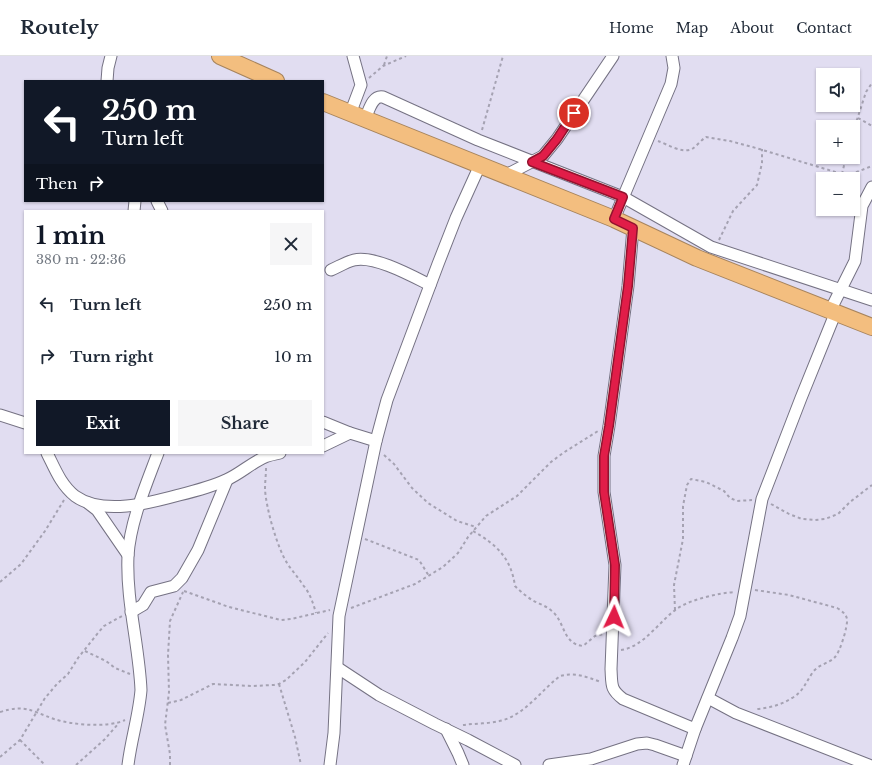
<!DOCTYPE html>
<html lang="en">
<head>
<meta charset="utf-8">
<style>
  :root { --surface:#fff; --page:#f6f6f7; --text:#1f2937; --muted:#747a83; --line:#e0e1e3; --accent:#111827 }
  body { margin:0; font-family:"Libre Baskerville",serif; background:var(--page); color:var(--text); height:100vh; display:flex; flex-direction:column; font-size:15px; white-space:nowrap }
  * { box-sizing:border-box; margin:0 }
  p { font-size:13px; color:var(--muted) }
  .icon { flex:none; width:22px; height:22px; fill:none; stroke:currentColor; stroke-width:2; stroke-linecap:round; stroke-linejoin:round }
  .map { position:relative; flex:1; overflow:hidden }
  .drawer { position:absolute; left:24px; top:154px; width:300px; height:244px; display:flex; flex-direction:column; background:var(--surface); border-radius:0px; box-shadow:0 1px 3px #0004 }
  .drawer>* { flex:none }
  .top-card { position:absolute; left:24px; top:24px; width:300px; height:122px; border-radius:0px; box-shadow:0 1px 3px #0004; background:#111827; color:#fff; overflow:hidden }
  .tools { position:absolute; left:816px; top:12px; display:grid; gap:8px }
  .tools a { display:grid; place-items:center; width:44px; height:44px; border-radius:0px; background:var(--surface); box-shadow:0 1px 3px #0004; font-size:20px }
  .pin { position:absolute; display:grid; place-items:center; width:34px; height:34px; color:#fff; margin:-17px; border:2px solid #fff; border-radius:50%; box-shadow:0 1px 4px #0007 }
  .me { position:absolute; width:44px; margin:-22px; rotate:2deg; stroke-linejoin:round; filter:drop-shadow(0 0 3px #0008) }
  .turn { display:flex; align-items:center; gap:14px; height:84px; padding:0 12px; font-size:18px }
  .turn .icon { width:52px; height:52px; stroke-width:2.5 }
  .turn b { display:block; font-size:28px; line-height:34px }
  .then { display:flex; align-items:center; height:38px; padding:0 12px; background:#0003; gap:8px; font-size:15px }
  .round { display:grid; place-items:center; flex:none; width:42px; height:42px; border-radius:0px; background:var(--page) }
  .overview { display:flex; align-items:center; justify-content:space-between; height:68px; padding:0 12px }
  h1 { font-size:24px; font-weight:800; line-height:30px; color:var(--accent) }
  .primary-button { display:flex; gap:8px; margin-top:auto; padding:8px 12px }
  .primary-button a { flex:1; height:46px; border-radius:0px; background:var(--accent); color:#fff; font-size:16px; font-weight:800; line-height:46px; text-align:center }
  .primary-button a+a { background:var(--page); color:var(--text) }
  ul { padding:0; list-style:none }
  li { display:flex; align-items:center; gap:12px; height:52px; padding:0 12px }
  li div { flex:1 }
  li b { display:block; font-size:15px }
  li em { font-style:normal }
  header { display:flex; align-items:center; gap:24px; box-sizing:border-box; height:56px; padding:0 20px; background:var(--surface); border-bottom:1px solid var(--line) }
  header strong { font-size:19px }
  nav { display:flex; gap:22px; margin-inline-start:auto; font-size:14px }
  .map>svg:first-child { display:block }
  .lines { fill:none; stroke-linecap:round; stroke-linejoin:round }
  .minor-casing { stroke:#757283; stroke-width:13 }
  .highway-casing { stroke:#a7845d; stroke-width:18 }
  .path { stroke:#a5a2b2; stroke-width:2; stroke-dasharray:3 3; stroke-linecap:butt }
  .minor { stroke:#fff; stroke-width:11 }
  .highway { stroke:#f3be7f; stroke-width:16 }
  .route-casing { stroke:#92132f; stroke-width:10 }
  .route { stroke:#e11d48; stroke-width:7 }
</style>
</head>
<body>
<header>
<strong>Routely</strong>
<nav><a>Home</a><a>Map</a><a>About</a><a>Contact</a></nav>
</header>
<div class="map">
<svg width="872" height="709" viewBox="0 0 872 709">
  <rect width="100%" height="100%" fill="#e1ddf1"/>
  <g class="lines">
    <defs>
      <g id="minor">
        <path d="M107 25 108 12 111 0"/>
        <path d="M350 58 361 29 353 0"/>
        <path d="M365 63C369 55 372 39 383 41L478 84 623 141 711 191 872 244"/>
        <path d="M504 120 543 100 557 83 613 0"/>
        <path d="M157 145 162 155"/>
        <path d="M134 155 135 145"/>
        <path d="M614 163 671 28 674 12 672 0"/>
        <path d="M633 172 628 230 609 370 604 400V436L615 509 611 613C612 629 610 633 623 643L695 673"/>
        <path d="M331 214C338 211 346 206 354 204 374 199 412 220 430 229"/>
        <path d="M830 255 855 205 862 150 872 131"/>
        <path d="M0 359 25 367"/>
        <path d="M323 366 350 377"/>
        <path d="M323 390 350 377 376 385"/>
        <path d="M47 397C55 413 61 429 75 440 103 460 150 447 179 439 195 435 211 431 226 424 240 418 251 407 265 401 270 399 275 398 280 397"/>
        <path d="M88 447 97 454 128 499"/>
        <path d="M131 556 143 549 151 536 174 530 182 522 198 494 227 424"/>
        <path d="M338 612 379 639 435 668 468 684 515 709"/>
        <path d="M708 642 736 657 869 709"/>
        <path d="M446 673 458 697 463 709"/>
        <path d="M128 709C131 684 139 659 141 634 139 589 126 545 128 500 130 466 146 429 158 397"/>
        <path d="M330 709 334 677 339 560 376 385 387 344 438 208 456 162 480 109"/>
        <path d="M549 709 591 703 637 688 647 687 655 689 686 700"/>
        <path d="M683 709 695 673 732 582 740 560 762 443 801 342 835 258"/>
      </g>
      <g id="highway">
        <path d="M220 0 276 25"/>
        <path d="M323 46 614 163 697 202 872 271"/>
      </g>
    </defs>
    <use href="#minor" class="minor-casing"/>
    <use href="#highway" class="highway-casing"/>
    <g class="path">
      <path d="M384 9 387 0"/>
      <path d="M369 22 383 10 406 0"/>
      <path d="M858 62 872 70"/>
      <path d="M482 74 503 0"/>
      <path d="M853 76 866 36 872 27"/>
      <path d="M658 85C667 88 682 98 692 93 697 90 701 84 706 81L730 85 756 92 842 118 849 119 872 110"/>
      <path d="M842 118 846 101"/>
      <path d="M719 184 733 155 757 129 762 107V93"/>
      <path d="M384 399 394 408 412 432 428 447 457 465 476 471"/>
      <path d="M266 412C266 419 265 426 265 433 266 452 277 491 287 507 292 515 298 521 303 529 310 537 313 547 316 557"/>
      <path d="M771 448 789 458 802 463 815 464 825 463 838 458 850 446 872 429"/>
      <path d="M473 475C497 489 511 502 515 530 520 535 526 540 532 544 539 548 547 550 553 556 565 567 563 588 583 590L595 580 603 578"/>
      <path d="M365 483 419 504 429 520"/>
      <path d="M0 526 21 508 45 475 64 444"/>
      <path d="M755 534 789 539 837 552C842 555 846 558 847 563 848 570 840 596 835 601 830 607 819 608 813 616 806 626 803 636 792 642 781 649 769 652 757 653"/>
      <path d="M184 535 229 551 281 564 291 563 330 554"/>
      <path d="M351 552 415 528 443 511 458 497 468 481 486 460 517 440 551 406 563 397 598 375"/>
      <path d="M675 554 674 529 683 483V450L687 429 691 423 706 426 724 435 730 442 737 445 752 444"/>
      <path d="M621 594C644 591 660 564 678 552 692 543 719 537 735 536"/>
      <path d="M85 595 106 605 115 612 130 618"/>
      <path d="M279 628 295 681 301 709"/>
      <path d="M168 647 181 644 213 628 252 630 274 629 279 628 286 624 305 606 328 577"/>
      <path d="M0 656C26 648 31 655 54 663 72 669 108 672 125 664"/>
      <path d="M463 669C478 667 495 668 509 662 529 653 543 633 560 620 575 616 587 621 601 626"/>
      <path d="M20 684 45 709"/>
      <path d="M0 701 20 684 45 642 57 628 68 618 78 602 98 577 104 570 122 560"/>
      <path d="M76 709 105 683 119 667"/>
      <path d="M170 709V698L165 669 169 636 168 599 170 565 183 536"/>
    </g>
    <use href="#minor" class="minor"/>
    <use href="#highway" class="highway"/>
  </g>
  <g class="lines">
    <defs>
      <path id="route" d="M574 57 557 83 543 100 532 106 623 141 614 163 633 172 628 230 609 370 604 400V436L615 509 614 561"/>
    </defs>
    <use href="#route" class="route-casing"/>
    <use href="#route" class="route"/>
  </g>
</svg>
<div class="tools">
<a><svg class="icon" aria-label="sound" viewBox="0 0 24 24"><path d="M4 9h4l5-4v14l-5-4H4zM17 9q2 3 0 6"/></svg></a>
<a>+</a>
<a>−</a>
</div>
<div class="pin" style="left:574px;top:57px;background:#d93025"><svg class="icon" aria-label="arrive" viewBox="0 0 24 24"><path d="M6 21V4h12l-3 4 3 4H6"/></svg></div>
<svg class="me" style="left:614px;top:561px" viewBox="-20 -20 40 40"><path d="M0-17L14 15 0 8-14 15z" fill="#e11d48" stroke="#fff" stroke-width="4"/></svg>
<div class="top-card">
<div class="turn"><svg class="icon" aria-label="left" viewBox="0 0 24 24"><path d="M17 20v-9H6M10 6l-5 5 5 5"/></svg><div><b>250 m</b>Turn left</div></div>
<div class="then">Then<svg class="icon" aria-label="right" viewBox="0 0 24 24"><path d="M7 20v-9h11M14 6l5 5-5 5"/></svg></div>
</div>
<section class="drawer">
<div class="overview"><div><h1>1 min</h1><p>380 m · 22:36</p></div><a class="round"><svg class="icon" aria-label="close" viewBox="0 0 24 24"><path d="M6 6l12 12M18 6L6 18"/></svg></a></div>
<ul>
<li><svg class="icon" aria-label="left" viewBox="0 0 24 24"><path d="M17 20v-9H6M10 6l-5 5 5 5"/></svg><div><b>Turn left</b></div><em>250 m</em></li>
<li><svg class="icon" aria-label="right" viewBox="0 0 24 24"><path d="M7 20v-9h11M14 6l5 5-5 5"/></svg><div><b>Turn right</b></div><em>10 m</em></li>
</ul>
<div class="primary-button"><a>Exit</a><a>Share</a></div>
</section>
</div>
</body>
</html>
